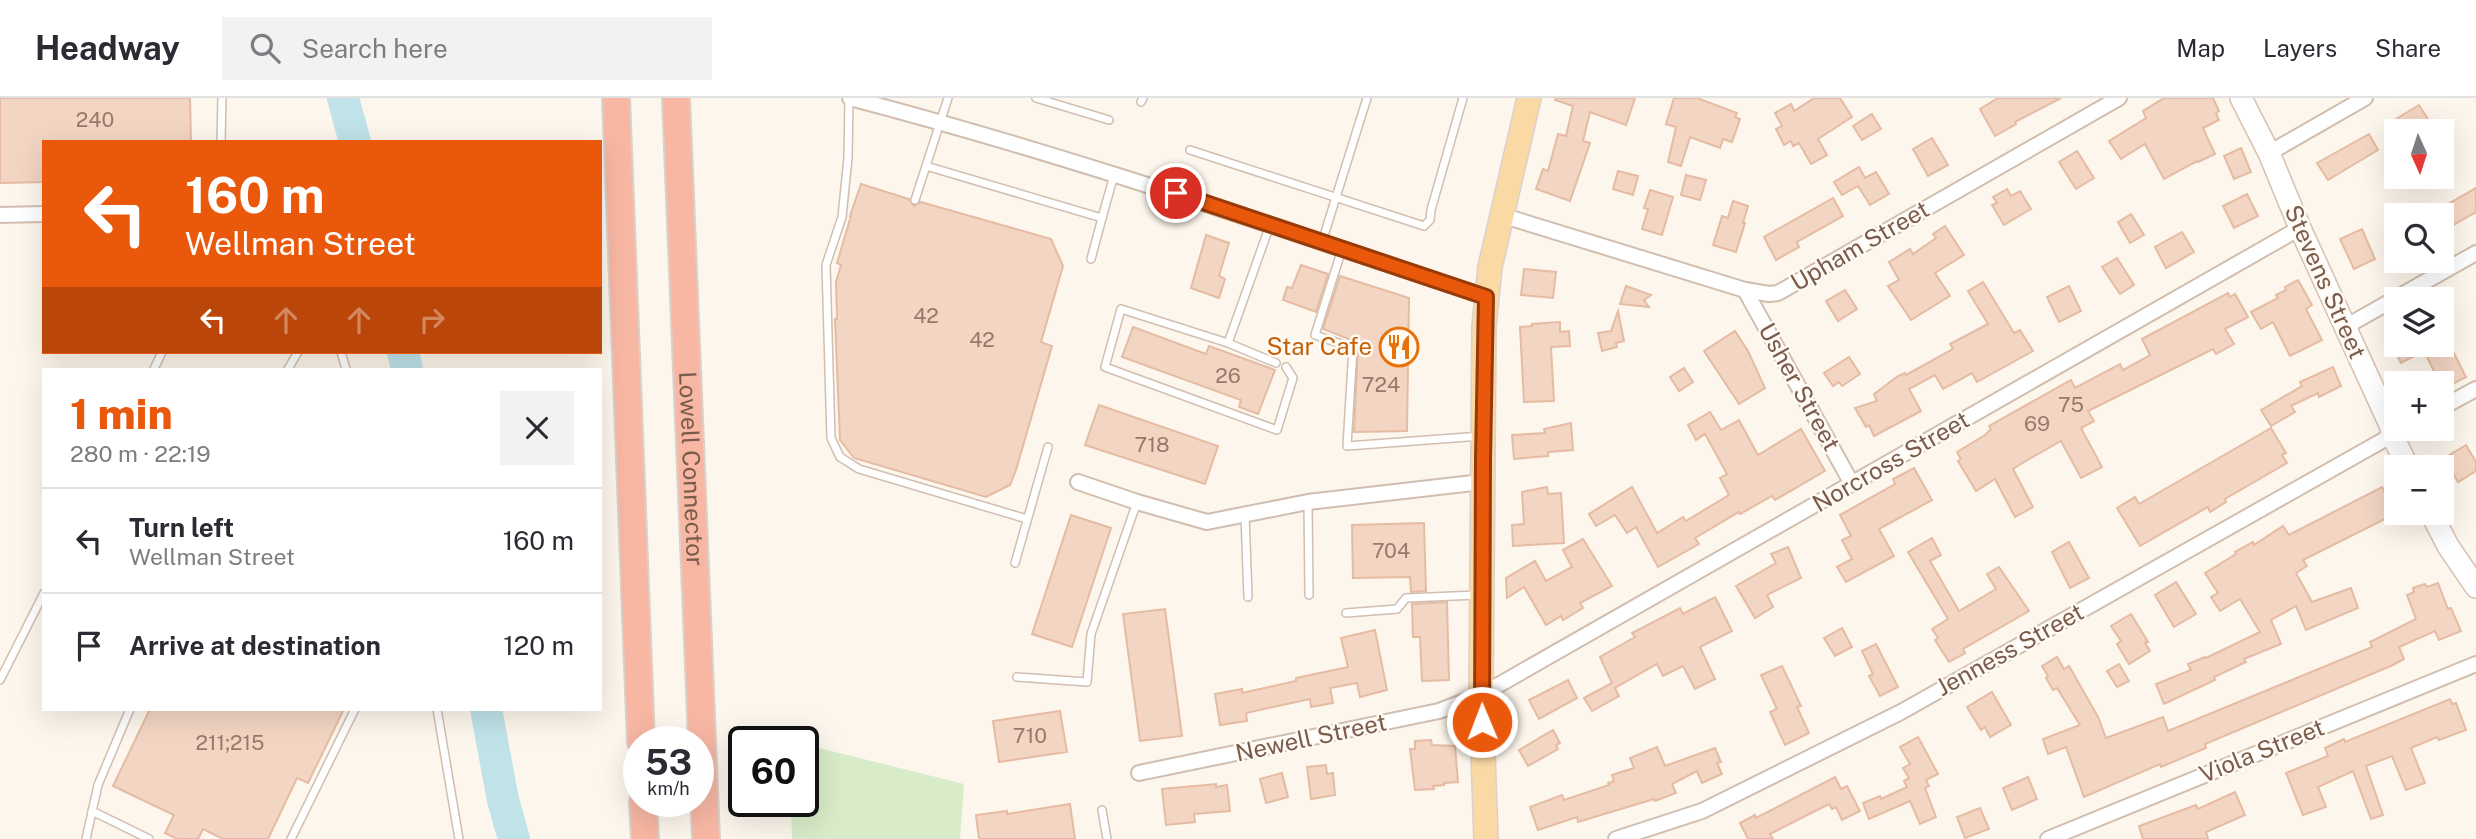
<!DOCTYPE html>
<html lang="en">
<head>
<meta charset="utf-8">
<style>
  :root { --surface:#fff; --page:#f2f2f3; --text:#2b2b33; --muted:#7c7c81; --line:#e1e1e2; --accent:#ea580c }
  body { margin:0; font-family:"Public Sans",sans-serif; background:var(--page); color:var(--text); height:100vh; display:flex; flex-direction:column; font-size:26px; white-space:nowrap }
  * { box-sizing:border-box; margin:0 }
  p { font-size:23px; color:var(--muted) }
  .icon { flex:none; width:38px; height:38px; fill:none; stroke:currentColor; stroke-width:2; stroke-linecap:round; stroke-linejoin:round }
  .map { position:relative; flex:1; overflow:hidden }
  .side { position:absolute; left:42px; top:270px; width:560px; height:343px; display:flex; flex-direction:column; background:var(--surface); border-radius:0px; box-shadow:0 7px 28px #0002 }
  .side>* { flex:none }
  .banner { position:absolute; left:42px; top:42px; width:560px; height:214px; border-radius:0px; box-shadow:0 7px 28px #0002; background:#ea580c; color:#fff; overflow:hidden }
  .needle { width:46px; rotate:177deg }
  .controls { position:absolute; left:2384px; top:21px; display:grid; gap:14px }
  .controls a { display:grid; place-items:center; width:70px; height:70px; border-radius:0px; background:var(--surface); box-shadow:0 7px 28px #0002; font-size:35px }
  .speed { position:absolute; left:623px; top:628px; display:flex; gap:14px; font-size:35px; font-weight:700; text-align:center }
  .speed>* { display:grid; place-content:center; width:91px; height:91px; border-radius:50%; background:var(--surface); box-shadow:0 7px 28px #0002; line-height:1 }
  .speed small { font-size:18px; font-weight:400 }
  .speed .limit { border:4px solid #111; border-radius:10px; background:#fff; color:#111 }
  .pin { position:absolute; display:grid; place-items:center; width:60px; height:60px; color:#fff; margin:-30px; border:4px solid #fff; border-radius:50%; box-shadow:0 2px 7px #0007 }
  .me { position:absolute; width:77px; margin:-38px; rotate:359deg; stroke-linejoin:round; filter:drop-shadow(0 0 5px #0008) }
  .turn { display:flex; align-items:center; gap:24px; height:147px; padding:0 28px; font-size:32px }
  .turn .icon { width:91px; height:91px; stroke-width:2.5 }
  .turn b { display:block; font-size:49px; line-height:60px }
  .lanes { display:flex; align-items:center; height:66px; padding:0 28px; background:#0003; justify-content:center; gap:35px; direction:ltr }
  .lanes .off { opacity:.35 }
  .round { display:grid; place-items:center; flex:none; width:74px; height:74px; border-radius:0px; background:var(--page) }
  .headline { display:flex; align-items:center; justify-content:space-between; height:119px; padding:0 28px }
  h1 { font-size:42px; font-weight:800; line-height:52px; color:var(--accent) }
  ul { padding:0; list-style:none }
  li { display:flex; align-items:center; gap:21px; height:105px; padding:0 28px; border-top:2px solid var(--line) }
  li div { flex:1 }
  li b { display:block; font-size:26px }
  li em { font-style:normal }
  header { display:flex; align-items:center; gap:42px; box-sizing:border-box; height:98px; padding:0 35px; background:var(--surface); border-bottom:2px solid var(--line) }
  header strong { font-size:33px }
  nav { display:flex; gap:38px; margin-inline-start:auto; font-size:24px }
  .search { width:490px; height:63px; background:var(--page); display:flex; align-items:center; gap:18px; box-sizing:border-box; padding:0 24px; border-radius:0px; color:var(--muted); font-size:26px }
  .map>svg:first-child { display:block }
  .green { fill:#d8ecc9 }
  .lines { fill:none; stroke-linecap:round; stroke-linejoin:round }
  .river { stroke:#bfe3e8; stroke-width:32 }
  .building { fill:#f3d5c3; stroke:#e6bba3; stroke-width:2 }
  .lane-casing { stroke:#d1beb0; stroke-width:10 }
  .street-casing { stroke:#d1beb0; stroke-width:18 }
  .secondary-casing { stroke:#d6c0b0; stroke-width:24 }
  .primary-casing { stroke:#dad1cd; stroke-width:26 }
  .highway-casing { stroke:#dad1cd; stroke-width:30 }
  .lane { stroke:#fff; stroke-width:7 }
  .street { stroke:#fff; stroke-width:14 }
  .secondary { stroke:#fff; stroke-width:21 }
  .primary { stroke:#fbd9a5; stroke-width:23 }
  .highway { stroke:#f7b7a3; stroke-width:26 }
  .route-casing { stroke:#983908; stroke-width:18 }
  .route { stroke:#ea580c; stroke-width:12 }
  .labels { text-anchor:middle; stroke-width:5; stroke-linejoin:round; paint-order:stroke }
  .number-label { font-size:21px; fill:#987a6a }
  .street-label { font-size:24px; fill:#7a5c4d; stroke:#fffaf3 }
  .food-label { font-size:24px; fill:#c56008; stroke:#fffaf3; text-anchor:end }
</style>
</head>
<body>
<header>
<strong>Headway</strong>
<div class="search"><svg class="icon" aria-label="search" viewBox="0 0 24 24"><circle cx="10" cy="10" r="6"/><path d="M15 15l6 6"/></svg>Search here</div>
<nav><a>Map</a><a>Layers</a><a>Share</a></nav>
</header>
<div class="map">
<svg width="2476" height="741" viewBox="0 0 2476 741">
  <rect width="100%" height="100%" fill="#fdf6ec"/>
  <path class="green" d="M803 646 964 686 960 741H792L791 704H803Z"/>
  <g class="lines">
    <g class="river">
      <path d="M343 0 355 44"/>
      <path d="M403 254 407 271"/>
      <path d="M486 611 503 702 514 741"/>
    </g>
  </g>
  <g class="building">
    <path d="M0 0H190L191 44H44V84L0 85Z"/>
    <path d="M1556 0H1635L1626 27 1590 14 1583 43 1590 45 1570 103 1536 91 1543 71 1548 73 1558 36 1566 38 1573 8 1555 2Z"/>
    <path d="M1674 0H1697L1737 15 1735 19 1740 21 1732 44 1723 41 1720 50 1690 39 1681 68 1668 64 1676 29 1666 26Z"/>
    <path d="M1814 0H1840L1852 19 1818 41 1827 57 1811 66 1799 45 1793 48 1791 43 1784 47 1776 31 1782 28 1775 15 1791 6 1794 13Z"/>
    <path d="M1998 0H2061L2015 24 2016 26 1995 38 1980 11Z"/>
    <path d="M2164 0H2213L2219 13 2216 15 2219 22 2203 30 2215 56 2198 64 2197 63 2164 81 2145 46 2121 61 2109 43 2146 20 2143 13Z"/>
    <path d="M2419 7 2431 26 2419 33H2403L2396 21Z"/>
    <path d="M1872 16 1881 31 1862 42 1853 28Z"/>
    <path d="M2369 36 2378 52 2328 82 2317 65Z"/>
    <path d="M1932 40 1948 67 1928 78 1913 51Z"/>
    <path d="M2241 50 2251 74 2234 81 2224 58Z"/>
    <path d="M2077 53 2094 80 2076 91 2059 64Z"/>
    <path d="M1859 69 1865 80 1876 74 1889 96 1870 107 1858 88 1842 97 1834 84Z"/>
    <path d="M1618 73 1638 78 1633 97 1613 91Z"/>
    <path d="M1686 77 1706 82 1700 102 1681 97Z"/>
    <path d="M861 86 909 101 914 108 921 104 1051 141 1063 168 1041 244 1052 248 1016 372 1010 387 986 399 854 360 840 342 835 221H837L836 184 841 167 837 165 851 118H850Z"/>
    <path d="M2476 90V114L2441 134V110Z"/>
    <path d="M2007 91 2011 98 2020 93 2031 111 2004 127 1992 107 1997 105 1993 99Z"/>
    <path d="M1650 92 1673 99 1662 137 1642 131 1648 111 1644 110Z"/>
    <path d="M2247 96 2258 118 2234 130 2223 108Z"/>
    <path d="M1833 100 1843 118 1797 144 1799 149 1776 162 1764 139Z"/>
    <path d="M1733 103 1748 108 1743 125H1745L1736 154 1713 147 1722 118 1728 120Z"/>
    <path d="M2131 116 2144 137 2130 145 2118 124Z"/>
    <path d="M1945 128 1964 157 1935 175 1950 198 1911 222 1888 188 1899 182 1889 164 1910 151 1913 156 1936 140 1933 136Z"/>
    <path d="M2362 131 2375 161 2354 171 2340 141Z"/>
    <path d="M2182 134 2194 154 2166 170 2155 149Z"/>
    <path d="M1206 137 1229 145 1219 178 1225 181 1219 200 1191 190Z"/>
    <path d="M2117 160 2134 187 2120 196 2102 169Z"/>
    <path d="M1301 167 1328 176 1316 214 1283 202 1287 189 1292 190Z"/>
    <path d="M1524 171 1556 174 1553 200 1521 197Z"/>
    <path d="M1340 178 1409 200 1407 333 1354 334 1358 247 1354 243 1323 231Z"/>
    <path d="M2298 182 2312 207 2306 211 2322 242 2290 258 2273 224 2261 231 2251 214 2278 200 2276 197 2286 192 2285 189Z"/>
    <path d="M1983 184 2014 235 2020 232 2033 253 1977 284 1972 275 1943 291 1935 277 1909 291 1921 313 1874 338 1869 327 1866 329 1855 310 1877 303 1874 296 1898 278 1905 275 1906 277 1953 251 1950 246 1988 226 1968 193Z"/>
    <path d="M1626 188 1651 197 1644 202 1649 209 1620 206Z"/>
    <path d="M2069 188 2081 213 2059 224 2047 199Z"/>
    <path d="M1845 192 1857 211 1838 223 1826 203Z"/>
    <path d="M2228 195 2230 199 2235 196 2248 219 2225 231 2234 246 2216 256 2213 251 2088 313 2094 323 2081 330 2102 369 2081 380 2061 343 2024 364 2013 371 2033 409 2015 419 1995 381 1976 393 1958 363 1961 361 1957 354 1985 337 1991 331 1989 328 2071 282 2075 290 2120 266 2123 272 2150 257 2142 241Z"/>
    <path d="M1618 213 1624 243 1616 245 1617 249 1602 253 1598 235 1611 233Z"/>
    <path d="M1560 224V234L1569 233 1570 248 1551 249 1554 303 1524 304 1520 229 1532 228V226Z"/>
    <path d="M1133 229 1206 256 1209 248 1275 272 1258 316 1239 309 1241 302 1122 259Z"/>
    <path d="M1735 233 1748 253 1765 290 1739 306 1704 253Z"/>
    <path d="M2392 247H2437L2443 258 2453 253 2466 279 2443 291 2424 253 2401 265Z"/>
    <path d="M1849 259 1860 276 1842 288 1839 284 1833 288 1824 275Z"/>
    <path d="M2333 269 2341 288 2319 299 2318 295 2291 308 2295 314 2271 328 2261 312 2302 288 2300 284Z"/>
    <path d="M1684 270 1693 284 1679 293 1670 279Z"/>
    <path d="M1099 307 1218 348 1205 386 1085 347Z"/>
    <path d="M1710 314 1721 332 1739 322 1758 357 1801 331 1825 373 1775 402 1772 398 1740 416 1739 414 1695 440 1699 446 1658 469 1636 429 1627 435 1615 417 1596 428 1589 416 1632 389 1657 435 1683 419 1686 423 1729 397 1720 380 1727 376 1705 336 1696 342 1688 327Z"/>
    <path d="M1571 325 1573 352 1548 354V358L1514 361 1512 337 1545 335 1544 331Z"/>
    <path d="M2271 330 2286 355 2282 357 2287 365 2225 401 2226 404 2210 414 2208 409 2140 448 2117 410 2135 399 2139 406Z"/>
    <path d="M2466 347 2476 364V373L2458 384 2444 360Z"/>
    <path d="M1914 370 1932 402 1879 431 1894 458 1846 484 1837 469 1852 461 1842 442 1851 438 1840 417 1895 386 1893 381Z"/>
    <path d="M1547 389 1548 396 1561 395 1564 445 1513 448 1512 427 1524 426 1522 394Z"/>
    <path d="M2382 389 2395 416 2303 462 2307 468 2296 475 2312 504 2351 490 2358 510 2306 532 2296 508 2271 522 2281 546 2244 561 2246 564 2214 579 2215 582 2164 606 2156 586 2191 572 2188 566 2205 559 2206 560 2260 534 2240 501 2220 513 2211 499 2218 495 2205 475 2236 456 2235 454 2253 444 2254 447 2283 428 2289 437Z"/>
    <path d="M1071 417 1111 430 1072 549 1032 536Z"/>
    <path d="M1424 425 1426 493 1411 494 1410 479 1353 480 1352 427Z"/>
    <path d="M1932 440 1941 457 1930 463 1959 513 1996 491 1987 476 1999 469 2029 513 1963 551 1965 555 1949 564 1935 542 1938 540 1932 531 1948 521 1908 454Z"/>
    <path d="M1583 441 1612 488 1580 505 1583 510 1563 522 1561 518 1546 527 1524 489 1507 500 1506 480 1535 463 1546 483 1572 469 1563 452Z"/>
    <path d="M2069 444 2089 480 2070 490 2052 454Z"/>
    <path d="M1788 449 1801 480 1767 497 1773 509 1755 520 1736 488 1776 465 1771 456Z"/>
    <path d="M2176 484 2196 516 2174 529 2155 497Z"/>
    <path d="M2438 485 2448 511 2451 510 2461 533 2439 542 2435 533 2399 549 2404 561 2393 567 2205 646 2206 650 2161 669 2160 666 2084 699 2066 649 2048 656 2043 641 2080 627 2057 590 2053 592 2046 580 2048 578 2042 568 2057 559 2064 571 2069 568 2098 619 2106 640 2163 619 2168 633 2372 549 2370 544 2416 521 2407 497 2414 494 2413 490 2425 486 2427 489Z"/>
    <path d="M1715 499 1732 533 1700 549 1715 581 1695 591 1683 568 1663 578 1657 566 1615 590 1619 598 1592 613 1584 600 1612 585 1600 559 1635 539 1632 535 1680 510 1683 516Z"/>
    <path d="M1447 504 1449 582 1422 583 1420 539H1413L1412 506Z"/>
    <path d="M1165 511 1182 638 1140 643 1123 516Z"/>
    <path d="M2131 516 2148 544 2145 545 2150 553 2129 566 2117 546 2121 543 2111 528Z"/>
    <path d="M1842 530 1852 549 1835 558 1824 540Z"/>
    <path d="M1375 532 1387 592 1360 599 1357 585 1330 590 1333 605 1311 609 1310 601 1246 615 1247 623 1220 627 1215 596 1242 591V595L1296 583V580L1348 569 1341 540Z"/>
    <path d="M1876 546 1898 589 1880 598 1869 578 1873 576 1862 553Z"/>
    <path d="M2119 566 2129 583 2117 589 2107 573Z"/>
    <path d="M1782 568 1801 608 1797 609 1809 635 1785 647 1770 614 1777 611 1761 577Z"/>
    <path d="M1568 582 1577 600 1539 621 1529 602Z"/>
    <path d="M1992 594 2011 627 1990 639 1985 629 1981 632 1967 609Z"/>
    <path d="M2450 601 2452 606 2456 605 2466 632 2439 642 2437 639 2411 650 2425 685 2406 692 2392 658 2366 668 2383 717 2371 721 2353 673 2318 689 2326 709 2303 717 2286 675 2328 658 2325 650 2344 641 2345 644Z"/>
    <path d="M150 611H344L308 685 297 680 268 741H223L203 731 198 741H177L165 735 174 717 113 688Z"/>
    <path d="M1060 613 1067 654 999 664 993 623Z"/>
    <path d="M1553 632 1560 645 1556 647 1558 651 1528 668 1519 652Z"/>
    <path d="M1918 639 1938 676 1926 682 1929 688 1925 690 1936 719 1920 726 1910 703 1869 721 1863 705 1880 698 1881 701 1907 689 1904 683 1909 680 1903 670 1910 666 1900 649Z"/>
    <path d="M1431 642 1432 647 1455 648 1458 684 1444 685V687L1433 688 1434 691 1415 692 1410 651H1415V643Z"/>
    <path d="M1657 649 1665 668 1715 650 1721 664 1717 665 1722 676 1702 685 1697 673 1672 686 1676 695 1655 703 1654 701 1578 724 1577 719 1538 732 1530 709 1562 697 1564 702 1609 687 1608 685 1614 683 1612 677 1634 670 1630 660Z"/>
    <path d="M1326 667 1327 676 1333 675 1335 697 1311 701 1307 669Z"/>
    <path d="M1282 675 1288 699 1266 705 1260 681Z"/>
    <path d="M1835 679 1841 691 1847 688 1860 713 1842 722 1836 709 1832 711 1829 706 1770 736 1773 741H1748L1740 725 1755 717 1756 720Z"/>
    <path d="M2028 679 2037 701 2012 712 2003 690Z"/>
    <path d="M1216 686V689L1227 687 1230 713 1194 716 1195 724 1166 727 1162 691Z"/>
    <path d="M2235 694 2245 717 2206 734 2208 741H2143L2139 728 2196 707 2198 711Z"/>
    <path d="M1070 706 1075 741H979L976 717 1007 713V716Z"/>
    <path d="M1980 710 1989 731 1965 740 1957 719Z"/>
  </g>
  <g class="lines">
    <defs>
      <g id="lane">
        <path d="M849 0 848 60 842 119 826 167 831 340 840 359 859 371 1027 421"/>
        <path d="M948 0 926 68 1102 120 1114 77"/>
        <path d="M1036 0 1109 22"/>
        <path d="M1141 4 1143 0"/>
        <path d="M221 44 222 0"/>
        <path d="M1190 52 1424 128 1430 122 1431 112 1463 0"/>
        <path d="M915 102 926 68"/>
        <path d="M1270 127 1228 245 1121 211 1105 269 1277 332 1293 280 1286 269"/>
        <path d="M1322 144 1367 0"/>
        <path d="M1342 151 1315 237 1353 250 1347 348 1481 338"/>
        <path d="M1091 161 1102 120"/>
        <path d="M1228 245 1276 265"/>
        <path d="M341 254 346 271"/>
        <path d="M154 271 162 254"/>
        <path d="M288 271 298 254"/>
        <path d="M1308 404 1309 497"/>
        <path d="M1245 417 1248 499"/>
        <path d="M1015 465 1048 349"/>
        <path d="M1346 515 1397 511 1406 500 1478 497"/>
        <path d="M1017 579 1087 584 1091 536 1137 404"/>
        <path d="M0 582 44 495"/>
        <path d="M437 611 459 741"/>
        <path d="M1102 712 1107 741"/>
        <path d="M92 713 149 741"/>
        <path d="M86 741 98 687 130 611"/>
        <path d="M291 741 355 611"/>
      </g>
      <g id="street">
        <path d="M850 0C1065 56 1275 129 1486 199"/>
        <path d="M2269 55 2365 0"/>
        <path d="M0 117 44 116"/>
        <path d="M1501 117 1745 192 1769 196 1778 195 2119 0"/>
        <path d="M1745 192 1852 386"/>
        <path d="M2345 229 2476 155"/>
        <path d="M2441 310 2476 291"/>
        <path d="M1078 384 1137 404 1207 424 1308 404 1482 384"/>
        <path d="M1139 675 1439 613 1481 597 2300 130"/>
        <path d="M1616 741 1702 713 1901 614 2403 331"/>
        <path d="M2048 741 2476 566"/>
      </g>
      <g id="secondary">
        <path d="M2241 0 2269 55 2300 130 2391 329 2392 337 2408 369"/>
        <path d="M2431 415 2448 448 2476 489"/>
      </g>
      <path id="primary" d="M1486 741 1481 597 1484 228 1490 169 1529 0"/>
      <g id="highway">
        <path d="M616 0 641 644"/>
        <path id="s1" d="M676 0 706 741"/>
        <path d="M643 704 645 741"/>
      </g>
    </defs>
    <use href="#lane" class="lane-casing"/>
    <use href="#street" class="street-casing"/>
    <use href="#secondary" class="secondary-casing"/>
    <use href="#primary" class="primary-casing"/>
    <use href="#highway" class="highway-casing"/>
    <use href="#lane" class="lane"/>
    <use href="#street" class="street"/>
    <use href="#secondary" class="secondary"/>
    <use href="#primary" class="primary"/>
    <use href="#highway" class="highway"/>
  </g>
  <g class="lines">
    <defs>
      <path id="route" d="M1176 95 1486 199 1483 361 1482 624"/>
    </defs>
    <use href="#route" class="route-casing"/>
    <use href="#route" class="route"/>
  </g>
  <defs>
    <symbol id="restaurant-ring" viewBox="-11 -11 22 22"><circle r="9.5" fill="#fffaf3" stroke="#e8710a" stroke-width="1.5"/><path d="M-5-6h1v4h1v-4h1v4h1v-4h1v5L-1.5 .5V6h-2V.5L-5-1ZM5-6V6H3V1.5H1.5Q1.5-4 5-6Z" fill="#e8710a"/></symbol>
  </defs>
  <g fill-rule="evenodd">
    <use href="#restaurant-ring" x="1377" y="227" width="44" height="44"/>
  </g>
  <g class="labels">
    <g class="number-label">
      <text x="95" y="29">240</text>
      <text x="926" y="225">42</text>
      <text x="982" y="249">42</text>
      <text x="1228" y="285">26</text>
      <text x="1381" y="294">724</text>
      <text x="2071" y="314">75</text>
      <text x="2037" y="333">69</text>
      <text x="1152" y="354">718</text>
      <text x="1391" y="460">704</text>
      <text x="1030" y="645">710</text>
      <text x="230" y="652">211;215</text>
    </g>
    <g class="street-label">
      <text transform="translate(1860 148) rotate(-30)" y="8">Upham Street</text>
      <text transform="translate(2325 184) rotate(66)" y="8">Stevens Street</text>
      <text transform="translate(1799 289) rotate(61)" y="8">Usher Street</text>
      <text transform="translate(1891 364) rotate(-30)" y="8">Norcross Street</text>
      <text dy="8" stroke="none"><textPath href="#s1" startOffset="371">Lowell Connector</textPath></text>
      <text transform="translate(2010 552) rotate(-29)" y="8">Jenness Street</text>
      <text transform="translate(1311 640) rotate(-12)" y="8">Newell Street</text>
      <text transform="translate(2262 653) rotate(-22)" y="8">Viola Street</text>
    </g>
    <g class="food-label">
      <text x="1372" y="257">Star Cafe</text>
    </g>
  </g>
</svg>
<div class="controls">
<a><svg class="needle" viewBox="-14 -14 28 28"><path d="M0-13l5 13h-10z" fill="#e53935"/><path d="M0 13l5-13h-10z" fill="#7c7c81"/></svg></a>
<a><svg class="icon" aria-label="search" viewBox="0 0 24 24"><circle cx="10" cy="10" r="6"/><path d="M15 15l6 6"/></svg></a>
<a><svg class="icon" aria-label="layers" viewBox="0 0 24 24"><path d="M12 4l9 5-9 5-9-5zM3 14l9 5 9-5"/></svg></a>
<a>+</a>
<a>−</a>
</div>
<div class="speed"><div>53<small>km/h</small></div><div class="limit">60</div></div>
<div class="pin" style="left:1176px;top:95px;background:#d93025"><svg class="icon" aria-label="arrive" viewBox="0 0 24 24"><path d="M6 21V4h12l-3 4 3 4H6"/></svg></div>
<svg class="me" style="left:1482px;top:624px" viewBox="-20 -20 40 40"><circle r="17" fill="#ea580c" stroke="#fff" stroke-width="3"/><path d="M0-11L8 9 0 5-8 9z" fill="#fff"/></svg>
<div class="banner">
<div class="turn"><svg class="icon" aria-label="left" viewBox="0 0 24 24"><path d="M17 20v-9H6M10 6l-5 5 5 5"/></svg><div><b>160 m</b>Wellman Street</div></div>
<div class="lanes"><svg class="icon" aria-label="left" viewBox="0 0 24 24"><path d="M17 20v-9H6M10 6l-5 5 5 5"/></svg><svg class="icon off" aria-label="ahead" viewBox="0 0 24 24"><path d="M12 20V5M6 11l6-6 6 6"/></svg><svg class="icon off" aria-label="ahead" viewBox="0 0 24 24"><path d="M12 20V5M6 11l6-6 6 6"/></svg><svg class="icon off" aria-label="right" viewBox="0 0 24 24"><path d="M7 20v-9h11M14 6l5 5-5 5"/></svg></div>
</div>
<section class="side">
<div class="headline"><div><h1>1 min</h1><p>280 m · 22:19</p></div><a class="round"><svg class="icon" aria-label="close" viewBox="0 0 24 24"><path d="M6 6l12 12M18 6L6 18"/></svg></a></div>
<ul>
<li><svg class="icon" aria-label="left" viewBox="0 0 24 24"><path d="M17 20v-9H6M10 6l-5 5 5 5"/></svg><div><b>Turn left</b><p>Wellman Street</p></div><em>160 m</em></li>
<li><svg class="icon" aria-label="arrive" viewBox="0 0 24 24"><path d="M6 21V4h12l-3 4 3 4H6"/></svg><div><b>Arrive at destination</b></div><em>120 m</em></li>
</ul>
</section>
</div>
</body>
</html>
